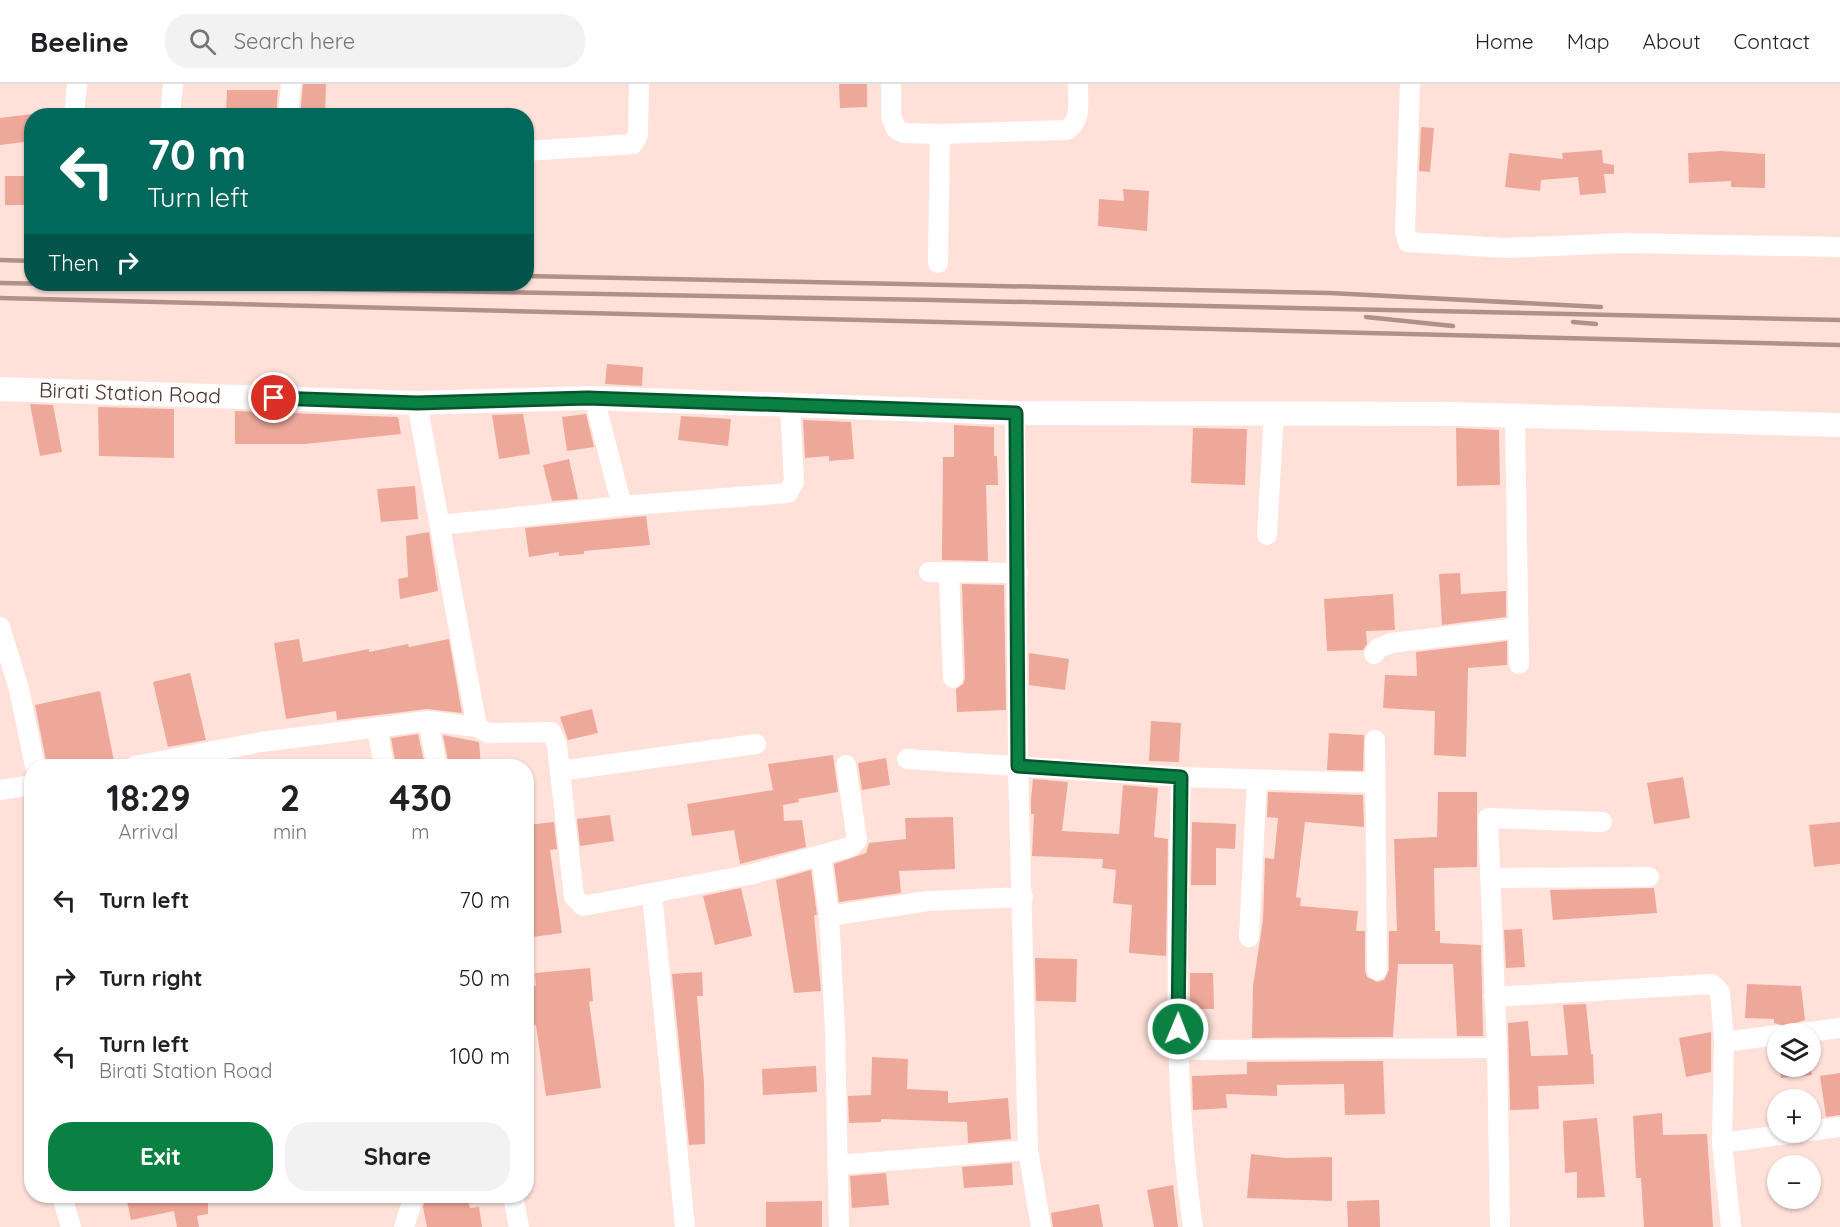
<!DOCTYPE html>
<html lang="en">
<head>
<meta charset="utf-8">
<style>
  :root { --surface:#fff; --page:#f2f2f2; --text:#202124; --muted:#757577; --line:#e0e0e0; --accent:#0b8043 }
  body { margin:0; font-family:Quicksand,sans-serif; background:var(--page); color:var(--text); height:100vh; display:flex; flex-direction:column; font-size:22px; white-space:nowrap }
  * { box-sizing:border-box; margin:0 }
  p { font-size:20px; color:var(--muted) }
  .icon { flex:none; width:33px; height:33px; fill:none; stroke:currentColor; stroke-width:2; stroke-linecap:round; stroke-linejoin:round }
  .map { position:relative; flex:1; overflow:hidden }
  .sheet { position:absolute; left:24px; top:675px; width:510px; height:444px; display:flex; flex-direction:column; background:var(--surface); border-radius:24px; box-shadow:0 2px 4px #0004 }
  .sheet>* { flex:none }
  .banner { position:absolute; left:24px; top:24px; width:510px; height:183px; border-radius:24px; box-shadow:0 2px 4px #0004; background:#00695c; color:#fff; overflow:hidden }
  .tools { position:absolute; left:1767px; top:939px; display:grid; gap:12px }
  .tools a { display:grid; place-items:center; width:54px; height:54px; border-radius:50%; background:var(--surface); box-shadow:0 2px 4px #0004; font-size:30px }
  .pin { position:absolute; display:grid; place-items:center; width:51px; height:51px; color:#fff; margin:-26px; border:3px solid #fff; border-radius:50%; box-shadow:0 2px 6px #0007 }
  .me { position:absolute; width:66px; margin:-33px; rotate:1deg; stroke-linejoin:round; filter:drop-shadow(0 0 4px #0008) }
  .turn { display:flex; align-items:center; gap:21px; height:126px; padding:0 24px; font-size:27px }
  .turn .icon { width:78px; height:78px; stroke-width:2.5 }
  .turn b { display:block; font-size:42px; line-height:51px }
  .then { display:flex; align-items:center; height:57px; padding:0 24px; background:#0003; gap:12px; font-size:22px }
  .eta { display:flex; justify-content:space-evenly; align-items:center; height:102px; text-align:center }
  .eta b { font-size:36px; font-weight:700; line-height:42px }
  .cta { display:flex; gap:12px; margin-top:auto; padding:12px 24px }
  .cta a { flex:1; height:69px; border-radius:24px; background:var(--accent); color:#fff; font-size:24px; font-weight:700; line-height:69px; text-align:center }
  .cta a+a { background:var(--page); color:var(--text) }
  ul { padding:0; list-style:none }
  li { display:flex; align-items:center; gap:18px; height:78px; padding:0 24px }
  li div { flex:1 }
  li b { display:block; font-size:22px }
  li em { font-style:normal }
  header { display:flex; align-items:center; gap:36px; box-sizing:border-box; height:84px; padding:0 30px; background:var(--surface); border-bottom:2px solid var(--line) }
  header strong { font-size:28px }
  nav { display:flex; gap:33px; margin-inline-start:auto; font-size:21px }
  .search { width:420px; height:54px; background:var(--page); display:flex; align-items:center; gap:15px; box-sizing:border-box; padding:0 21px; border-radius:24px; color:var(--muted); font-size:22px }
  .map>svg:first-child { display:block }
  .building { fill:#eea899 }
  .lines { fill:none; stroke-linecap:round; stroke-linejoin:round }
  .minor { stroke:#fff; stroke-width:20 }
  .tertiary { stroke:#fff; stroke-width:24 }
  .rail { stroke:#ae918a; stroke-width:4.5 }
  .route-casing { stroke:#07532c; stroke-width:15 }
  .route { stroke:#0b8043; stroke-width:10 }
  .labels { text-anchor:middle; stroke-width:4.5; stroke-linejoin:round; paint-order:stroke }
  .street-label { font-size:21px; fill:#4e322c; stroke:#fff }
</style>
</head>
<body>
<header>
<strong>Beeline</strong>
<div class="search"><svg class="icon" aria-label="search" viewBox="0 0 24 24"><circle cx="10" cy="10" r="6"/><path d="M15 15l6 6"/></svg>Search here</div>
<nav><a>Home</a><a>Map</a><a>About</a><a>Contact</a></nav>
</header>
<div class="map">
<svg width="1840" height="1143" viewBox="0 0 1840 1143">
  <rect width="100%" height="100%" fill="#ffe1da"/>
  <g class="building">
    <path d="M303 0H326L325 32H300Z"/>
    <path d="M839 0H867V23L840 24Z"/>
    <path d="M227 6H278L276 32H226Z"/>
    <path d="M32 30V57L0 61V34Z"/>
    <path d="M1421 43 1434 44 1430 88 1419 87Z"/>
    <path d="M1602 66 1603 79 1614 81V90H1604L1606 109 1580 111 1578 93 1541 96 1540 107 1505 103 1509 69 1563 75 1562 69Z"/>
    <path d="M1722 67 1765 70V104L1731 103V97L1689 99 1688 69Z"/>
    <rect x="5" y="92" width="27" height="29"/>
    <path d="M1123 105 1149 107 1147 147 1098 142 1099 115 1124 117Z"/>
    <path d="M607 280 643 283 642 302 605 300Z"/>
    <path d="M30 320 53 321 62 368 40 372Z"/>
    <path d="M98 323 174 325V374L99 372Z"/>
    <path d="M235 327 398 333 401 350 305 360H235Z"/>
    <path d="M523 330 530 370 499 375 492 331Z"/>
    <path d="M586 330 594 363 567 367 562 333Z"/>
    <path d="M681 332 731 335 728 362 678 356Z"/>
    <path d="M803 336 851 338 854 375 829 377V372L805 374Z"/>
    <path d="M954 341 994 343V372H997L998 401H986L988 477 942 476 943 373H954Z"/>
    <path d="M1193 344 1247 345 1245 401 1191 399Z"/>
    <path d="M1456 344 1499 346 1500 401 1457 402Z"/>
    <path d="M569 375 578 415 552 417 543 381Z"/>
    <path d="M415 402 418 435 381 438 377 405Z"/>
    <path d="M646 432 650 461 584 467V470L559 472V468L529 473 525 444Z"/>
    <path d="M429 448 438 507 400 515 398 495 408 493 406 452Z"/>
    <path d="M1460 489 1461 510 1506 507V533L1442 541 1439 490Z"/>
    <path d="M962 500 1004 501 1006 626 957 628 956 605 963 600 965 594Z"/>
    <path d="M1393 510 1395 546 1366 547 1367 560 1363 566 1327 567 1324 515Z"/>
    <path d="M299 555 303 578 369 565V568L408 560 409 563 449 555 462 629 427 625 337 636 336 627 286 635 274 559Z"/>
    <path d="M1507 557V581L1468 584 1466 673 1434 671 1435 627 1383 624 1385 591 1417 592 1416 568Z"/>
    <path d="M1029 569 1069 575 1065 606 1029 601Z"/>
    <path d="M190 589 206 656 168 663 153 598Z"/>
    <path d="M100 607 114 677 88 682H47L35 621Z"/>
    <path d="M592 625 598 649 568 656 560 633Z"/>
    <path d="M1151 637 1181 639 1179 678 1149 677Z"/>
    <path d="M1329 649 1364 651 1363 687 1327 686Z"/>
    <path d="M418 650 425 682H396L391 654Z"/>
    <path d="M443 651 479 658 481 682H449Z"/>
    <path d="M833 671 838 708 798 715 799 718 783 721 784 737 802 736 806 763 740 780 734 746 692 752 687 720 773 706 768 680Z"/>
    <path d="M886 674 890 701 862 706 858 679Z"/>
    <path d="M1683 693 1690 734 1654 740 1647 699Z"/>
    <path d="M1033 695 1068 698 1062 747 1119 750 1123 701 1158 704 1154 753 1168 755 1166 872 1129 869 1132 821 1113 819 1116 786 1102 784 1103 775 1032 772 1034 730H1031V715Z"/>
    <path d="M1268 708 1363 711 1364 743 1305 738 1296 813 1301 814 1300 822 1358 827 1356 847H1365V887L1367 893 1377 898 1384 896 1389 886V847H1397L1394 755 1437 753 1438 708H1477V783L1434 784 1435 847H1440V859L1481 861 1483 952H1457L1453 880H1398L1393 953 1252 954 1253 902 1263 836 1265 774 1274 775 1278 734 1267 733Z"/>
    <path d="M610 731 614 757 580 762 577 735Z"/>
    <path d="M953 733 955 785 899 787 901 809 839 818 834 780 866 769 869 759 906 755 905 734Z"/>
    <path d="M554 738 557 765 550 766 562 849 526 854V741Z"/>
    <path d="M1192 738 1236 740 1235 765 1216 764V801H1191Z"/>
    <path d="M1840 738V780L1814 783 1809 741Z"/>
    <path d="M811 786 817 831H814L821 907 794 909 776 796Z"/>
    <path d="M741 804 752 852 715 861 703 812Z"/>
    <path d="M1654 804 1657 829 1553 836 1550 806Z"/>
    <path d="M1522 845 1525 883 1506 884 1504 846Z"/>
    <path d="M1035 874 1077 875 1076 918 1036 917Z"/>
    <path d="M590 884 593 917 589 918 601 1004 546 1012 536 941 526 942V903L536 902 535 889Z"/>
    <path d="M702 888 703 912H697L704 999 705 1060 689 1061 672 890Z"/>
    <path d="M1190 889H1213L1214 925H1190Z"/>
    <path d="M1747 900 1801 902 1805 936 1785 942 1774 939V935L1745 934Z"/>
    <path d="M1586 920 1591 970H1593L1594 1000 1538 1002 1539 1025 1510 1026 1508 939 1528 937 1531 972 1568 971 1563 921Z"/>
    <path d="M1711 948V988L1686 993 1679 954Z"/>
    <path d="M872 973 908 975 907 1005 948 1007V1019L1008 1014 1011 1055 968 1059 967 1038 881 1035V1038L849 1039 848 1012 871 1011Z"/>
    <path d="M1383 977 1385 1030 1345 1031 1344 1000 1277 1001V1012L1226 1010 1227 1024 1193 1026 1192 992 1247 990V978Z"/>
    <path d="M816 982 817 1008 763 1011 762 985Z"/>
    <path d="M1779 982H1810L1812 991 1781 994Z"/>
    <path d="M1840 989V1031L1826 1033 1820 992Z"/>
    <path d="M1662 1029 1663 1051 1707 1050 1713 1143H1644L1641 1094H1636L1633 1032Z"/>
    <path d="M1597 1034 1605 1113 1577 1114V1088L1565 1089 1563 1037Z"/>
    <path d="M1251 1070 1285 1074 1332 1073V1117L1247 1114Z"/>
    <path d="M1012 1079 1013 1101 964 1104 962 1083Z"/>
    <path d="M886 1089 889 1121 852 1124 850 1092Z"/>
    <path d="M1173 1101 1178 1143H1154L1147 1106Z"/>
    <path d="M126 1112H208V1130L197 1132 199 1143H177L174 1127 131 1136Z"/>
    <path d="M426 1112H467L470 1124 479 1123 482 1143H427L423 1123Z"/>
    <path d="M1379 1116 1380 1143H1348L1347 1117Z"/>
    <path d="M822 1117V1143H766V1118Z"/>
    <path d="M1099 1120 1103 1143H1053L1051 1129Z"/>
  </g>
  <g class="lines">
    <g class="minor">
      <path d="M891 0V32L896 45 903 49 940 50 938 179"/>
      <path d="M1410 0 1405 148 1408 158 1505 164 1623 159 1840 163"/>
      <path d="M74 32 77 0"/>
      <path d="M170 32 173 0"/>
      <path d="M288 32 291 0"/>
      <path d="M940 50 1067 46C1082 37 1078 16 1078 0"/>
      <path d="M526 67 633 60 638 51 639 0"/>
      <path d="M594 314 622 422"/>
      <path d="M1015 329 1018 683 1028 1066 1041 1143"/>
      <path d="M1515 331 1519 580"/>
      <path d="M440 441 622 422 788 409 794 398 790 321"/>
      <path d="M1267 451 1274 329"/>
      <path d="M929 488 1018 489"/>
      <path d="M949 489 953 594"/>
      <path d="M0 543 19 605 35 682"/>
      <path d="M1374 570 1379 564 1391 559 1517 544"/>
      <path d="M428 637 437 682"/>
      <path d="M477 643 488 649 551 648 557 661 574 813 583 822 753 790 821 771 829 832"/>
      <path d="M377 644 384 682"/>
      <path d="M1375 656 1377 886"/>
      <path d="M907 675 1181 693C1178 843 1171 994 1193 1143"/>
      <path d="M135 682 261 658 428 637 477 643 417 319"/>
      <path d="M560 687 756 660"/>
      <path d="M1181 693 1375 699"/>
      <path d="M0 706 32 701"/>
      <path d="M821 771 850 763 857 756 846 681"/>
      <path d="M1490 794 1649 793"/>
      <path d="M652 810 685 1143"/>
      <path d="M1249 853 1257 696"/>
      <path d="M1494 913 1712 900 1720 908 1724 958"/>
      <path d="M1794 950 1840 944"/>
      <path d="M1497 964 1500 1143"/>
      <path d="M1178 966 1497 964 1488 734 1602 738"/>
      <path d="M1810 1047 1840 1043"/>
      <path d="M1722 1059 1802 1048"/>
      <path d="M837 1081 1028 1066"/>
      <path d="M62 1112 71 1143"/>
      <path d="M513 1112 519 1143"/>
      <path d="M404 1143 414 1112"/>
      <path d="M839 1143 835 946 829 832 928 817 1023 813"/>
      <path d="M1731 1143 1722 1059 1724 958 1778 951"/>
    </g>
    <path class="tertiary" id="s1" d="M0 305 417 319 588 314 1015 329 1453 330 1840 341"/>
    <g class="rail">
      <path d="M0 176 32 177"/>
      <path d="M526 192 1330 209 1601 223"/>
      <path d="M0 199 932 216 1840 236"/>
      <path d="M0 214 1840 261"/>
      <path d="M1366 233 1453 242"/>
      <path d="M1573 238 1596 240"/>
    </g>
  </g>
  <g class="lines">
    <defs>
      <path id="route" d="M274 314 417 319 588 314 1016 329 1018 682 1181 693 1178 945"/>
    </defs>
    <use href="#route" class="route-casing"/>
    <use href="#route" class="route"/>
  </g>
  <g class="labels">
    <g class="street-label">
      <text dy="7" stroke="none"><textPath href="#s1" startOffset="130">Birati Station Road</textPath></text>
    </g>
  </g>
</svg>
<div class="tools">
<a><svg class="icon" aria-label="layers" viewBox="0 0 24 24"><path d="M12 4l9 5-9 5-9-5zM3 14l9 5 9-5"/></svg></a>
<a>+</a>
<a>−</a>
</div>
<div class="pin" style="left:274px;top:314px;background:#d93025"><svg class="icon" aria-label="arrive" viewBox="0 0 24 24"><path d="M6 21V4h12l-3 4 3 4H6"/></svg></div>
<svg class="me" style="left:1178px;top:945px" viewBox="-20 -20 40 40"><circle r="17" fill="#0b8043" stroke="#fff" stroke-width="3"/><path d="M0-11L8 9 0 5-8 9z" fill="#fff"/></svg>
<div class="banner">
<div class="turn"><svg class="icon" aria-label="left" viewBox="0 0 24 24"><path d="M17 20v-9H6M10 6l-5 5 5 5"/></svg><div><b>70 m</b>Turn left</div></div>
<div class="then">Then<svg class="icon" aria-label="right" viewBox="0 0 24 24"><path d="M7 20v-9h11M14 6l5 5-5 5"/></svg></div>
</div>
<section class="sheet">
<div class="eta">
<div><b>18:29</b><p>Arrival</p></div>
<div><b>2</b><p>min</p></div>
<div><b>430</b><p>m</p></div>
</div>
<ul>
<li><svg class="icon" aria-label="left" viewBox="0 0 24 24"><path d="M17 20v-9H6M10 6l-5 5 5 5"/></svg><div><b>Turn left</b></div><em>70 m</em></li>
<li><svg class="icon" aria-label="right" viewBox="0 0 24 24"><path d="M7 20v-9h11M14 6l5 5-5 5"/></svg><div><b>Turn right</b></div><em>50 m</em></li>
<li><svg class="icon" aria-label="left" viewBox="0 0 24 24"><path d="M17 20v-9H6M10 6l-5 5 5 5"/></svg><div><b>Turn left</b><p>Birati Station Road</p></div><em>100 m</em></li>
</ul>
<div class="cta"><a>Exit</a><a>Share</a></div>
</section>
</div>
</body>
</html>
